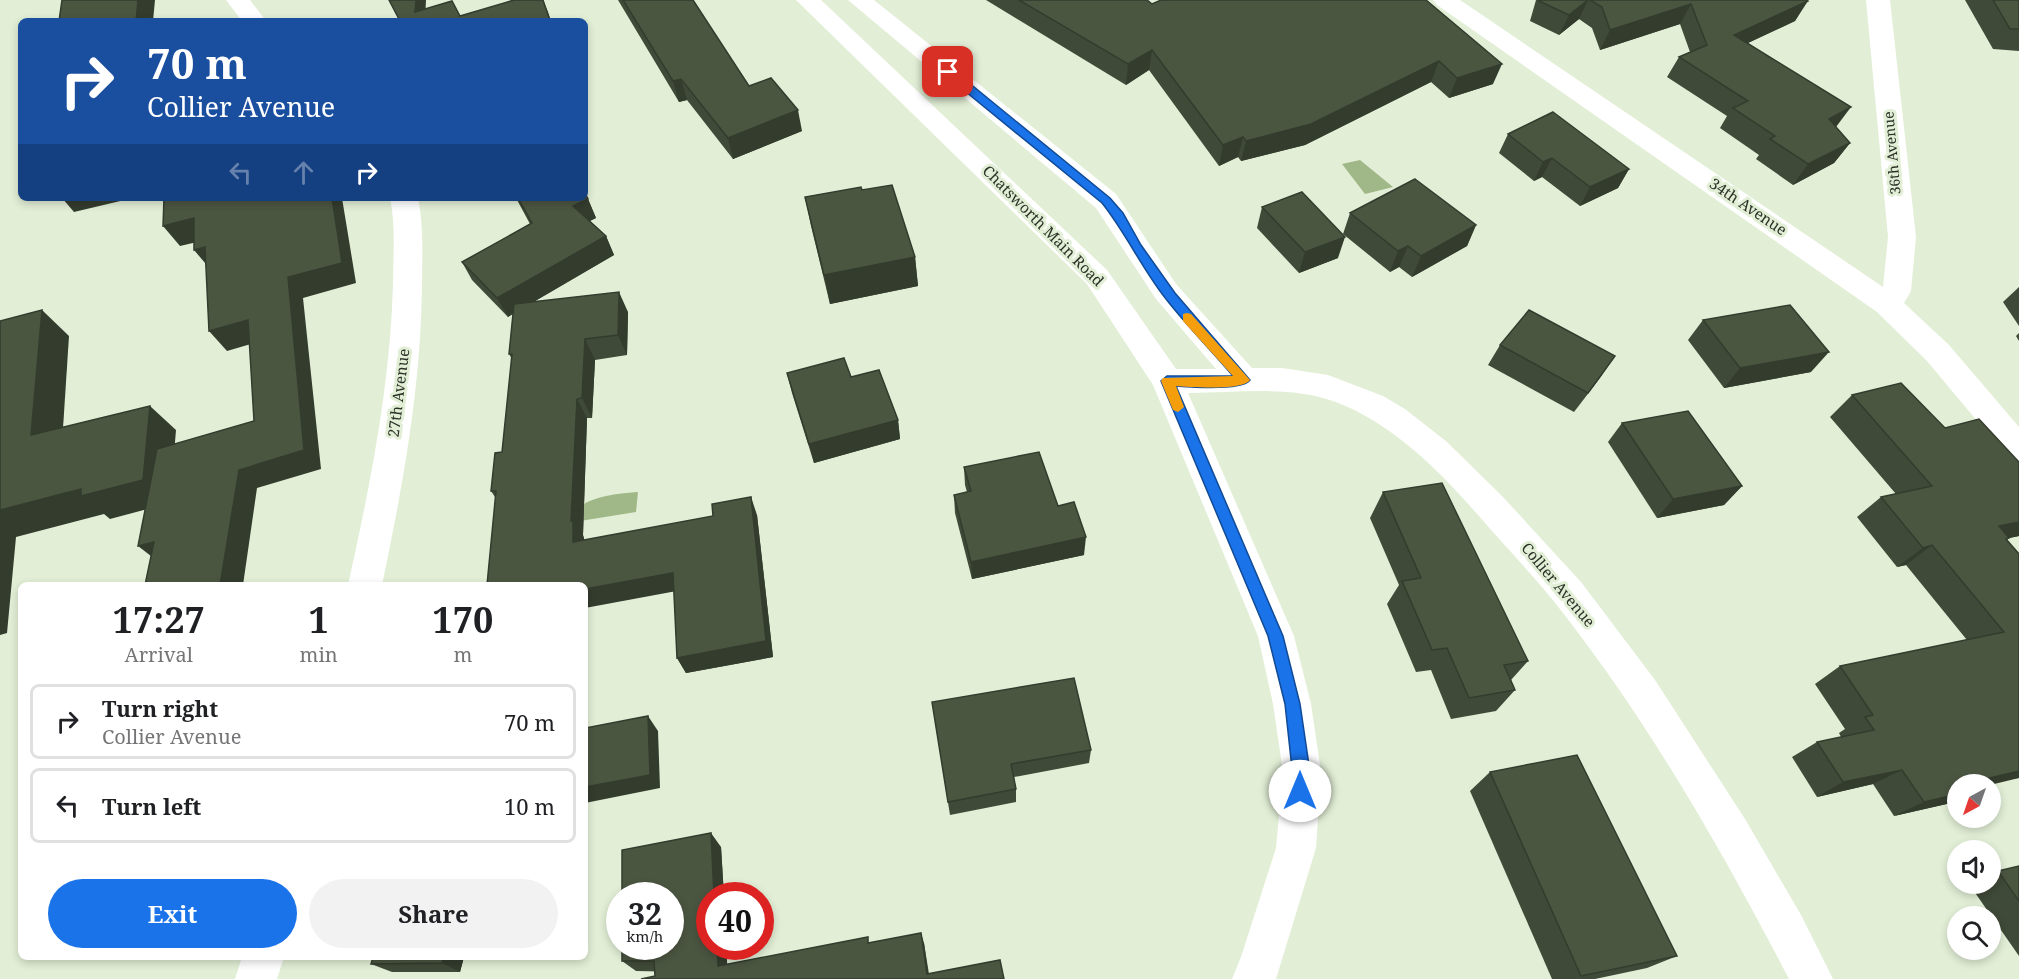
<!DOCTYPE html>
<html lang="en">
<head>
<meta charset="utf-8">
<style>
  :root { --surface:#fff; --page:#f2f2f2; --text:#202124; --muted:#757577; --line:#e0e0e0; --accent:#1a73e8 }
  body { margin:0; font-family:"Noto Serif",serif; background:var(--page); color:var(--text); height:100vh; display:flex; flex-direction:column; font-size:22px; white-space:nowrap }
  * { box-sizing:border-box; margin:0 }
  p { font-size:20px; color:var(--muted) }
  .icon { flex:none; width:33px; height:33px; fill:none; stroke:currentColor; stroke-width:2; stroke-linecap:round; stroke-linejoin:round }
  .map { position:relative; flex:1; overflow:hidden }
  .drawer { position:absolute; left:18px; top:582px; width:570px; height:378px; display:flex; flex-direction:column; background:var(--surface); border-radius:9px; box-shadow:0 3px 9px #0003 }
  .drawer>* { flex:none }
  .banner { position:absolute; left:18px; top:18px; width:570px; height:183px; border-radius:9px; box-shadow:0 3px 9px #0003; background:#1a4fa0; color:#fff; overflow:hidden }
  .needle { width:39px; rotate:220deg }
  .controls { position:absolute; left:1947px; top:774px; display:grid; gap:12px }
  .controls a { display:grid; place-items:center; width:54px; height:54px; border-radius:50%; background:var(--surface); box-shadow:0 3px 9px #0003; font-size:30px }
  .speed { position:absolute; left:606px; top:882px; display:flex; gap:12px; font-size:30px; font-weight:700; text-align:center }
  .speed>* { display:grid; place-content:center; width:78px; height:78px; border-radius:50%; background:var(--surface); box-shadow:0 3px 9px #0003; line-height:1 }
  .speed small { font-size:15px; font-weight:400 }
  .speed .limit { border:9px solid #d22; background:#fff; color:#111 }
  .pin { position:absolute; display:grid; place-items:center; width:51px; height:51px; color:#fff; margin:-26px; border-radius:12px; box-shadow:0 3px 9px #0006 }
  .me { position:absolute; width:66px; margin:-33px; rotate:0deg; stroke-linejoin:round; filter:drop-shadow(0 0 4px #0008) }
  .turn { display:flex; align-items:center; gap:21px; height:126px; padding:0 30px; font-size:27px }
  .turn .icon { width:78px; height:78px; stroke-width:2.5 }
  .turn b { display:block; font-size:42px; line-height:51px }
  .lanes { display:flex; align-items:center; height:57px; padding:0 30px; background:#0003; justify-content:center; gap:30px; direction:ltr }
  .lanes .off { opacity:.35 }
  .eta { display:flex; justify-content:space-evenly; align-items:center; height:102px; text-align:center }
  .eta b { font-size:36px; font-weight:700; line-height:42px }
  .action { display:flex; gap:12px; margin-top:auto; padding:12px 30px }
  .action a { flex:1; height:69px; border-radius:36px; background:var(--accent); color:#fff; font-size:24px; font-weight:700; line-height:69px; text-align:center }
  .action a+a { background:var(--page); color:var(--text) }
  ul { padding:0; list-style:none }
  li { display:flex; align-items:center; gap:18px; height:75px; margin:0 12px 9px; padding:0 18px; border:3px solid var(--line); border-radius:9px }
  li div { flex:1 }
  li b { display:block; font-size:22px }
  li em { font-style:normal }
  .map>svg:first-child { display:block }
  .water { fill:#a0b888 }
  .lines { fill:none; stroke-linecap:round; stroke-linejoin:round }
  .minor { fill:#fff; fill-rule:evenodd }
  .wall { fill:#404a38 }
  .shaded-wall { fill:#343c2e }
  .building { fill:#4b5641; stroke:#343c2e; stroke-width:1.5 }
  .route { fill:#1a73e8; stroke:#114b97; stroke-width:1.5 }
  .slow { fill:#f59e0b }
  .labels { text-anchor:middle; stroke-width:6; stroke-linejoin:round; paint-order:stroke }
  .far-street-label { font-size:14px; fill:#2b3026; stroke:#e2efd6 }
  .street-label { font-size:15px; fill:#2b3026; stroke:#e2efd6 }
</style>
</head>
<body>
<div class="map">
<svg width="2019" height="979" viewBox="0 0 2019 979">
  <rect width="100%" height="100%" fill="#e2efd6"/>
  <g class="water">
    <path d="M1360 160 1393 187 1365 194 1342 164Z"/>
    <path d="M638 492 636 512 580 521 577 508C597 495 615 494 638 492Z"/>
  </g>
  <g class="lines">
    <g class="minor">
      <path d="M226 0H250L266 21H242Z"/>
      <path d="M796 0H821L1107 270 1176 369H1216L1156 299 1096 208 848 0H874L1116 194 1176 284 1252 368H1282L1328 375 1383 396 1405 409 1447 442 1503 497 1581 582 1655 680 1745 819 1801 915 1833 979H1789C1723 852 1651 726 1563 613 1541 584 1516 558 1492 531 1449 481 1399 426 1336 402 1290 385 1236 393 1188 393L1294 636 1311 704 1321 772 1316 848 1276 979H1232L1241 957 1276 848 1283 772 1273 704 1258 636 1153 385 1087 284Z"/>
      <path d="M1433 0H1460L1883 287 1888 237 1866 0H1890L1916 237 1911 291 1904 303 1949 345 2019 427V462L2008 458 1927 361 1877 312 1437 5Z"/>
      <path d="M390 198H418C424 226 422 256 422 285 421 387 403 485 382 585H348C370 486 390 387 393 285 393 256 396 227 390 198Z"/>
      <path d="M242 957H284L277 979H235Z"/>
    </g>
  </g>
  <g class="wall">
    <path d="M618 0H693L749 86 802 131 733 159 687 100 679 102Z"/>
    <path d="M986 0H1147L1152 4 1426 0 1493 84 1449 98 1431 82 1305 145 1241 161 1238 157 1219 166 1149 70 1126 85Z"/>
    <path d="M1536 0H1807L1795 21 1748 43 1836 127 1850 143 1834 163 1793 185 1756 159 1759 155 1720 128 1727 116 1667 77 1679 57 1690 52 1680 24 1600 50 1592 28 1579 19 1559 35 1530 21Z"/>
    <path d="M1965 0H2019V51L1993 49Z"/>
    <path d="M1508 134 1629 169 1618 188 1580 206 1542 177 1534 181 1499 153Z"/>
    <path d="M862 190 915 257 918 286 830 304 811 226 805 197Z"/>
    <path d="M516 198 588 199 596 218 590 221 606 236 614 255 533 302 628 312 627 355 595 360 592 418H587L583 535 584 540 757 515 773 657 686 673 677 658 674 592 495 497 491 491 502 452 512 359 509 354 513 313 508 317 472 280 462 262 530 224Z"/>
    <path d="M1262 207 1338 258 1299 273 1257 228Z"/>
    <path d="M1350 213 1476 225 1467 246 1412 277 1399 267 1390 272 1343 234Z"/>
    <path d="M2019 287V326L2003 302Z"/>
    <path d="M1703 320 1811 372 1724 388 1688 340Z"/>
    <path d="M2019 333V341L2016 336Z"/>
    <path d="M1500 345 1602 375 1574 412 1488 365Z"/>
    <path d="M787 373 898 420 900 439 814 463 792 393Z"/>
    <path d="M1852 395 2019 536 2009 538 2007 540 2019 778 1958 784V800L1951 803 1894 816 1873 784 1817 797 1792 757 1817 742 1841 737 1839 733 1845 729 1815 684 1840 666 1967 640 1906 565 1897 567 1857 517 1881 497 1896 494 1830 417Z"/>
    <path d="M1622 423 1742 486 1724 505 1657 518 1608 442Z"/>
    <path d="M964 467 1058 506 1084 555 972 579 955 513 954 495 967 492 965 485Z"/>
    <path d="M1383 492 1528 661 1511 680 1515 690 1496 711 1451 719 1431 670 1416 672 1387 604 1399 585 1370 518Z"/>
    <path d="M932 702 1091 750 1089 763 1014 777 1016 789V802L950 815Z"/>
    <path d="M1490 772 1677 956 1647 968 1595 979H1552L1470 791Z"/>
    <path d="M721 847 724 896H710V946H726L727 964 870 943H924L929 974 1004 979 636 971 622 961Z"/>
    <path d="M2019 866V956L1969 884H1990V874Z"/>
    <path d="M464 957 460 972H392L371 964Z"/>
  </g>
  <g class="shaded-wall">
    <path d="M138 0H155L153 21H136Z"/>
    <path d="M416 0H426L425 21 415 12Z"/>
    <path d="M543 0 548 12 551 21H550Z"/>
    <path d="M1588 0 1579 19 1559 35 1569 15Z"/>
    <path d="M1808 1 1795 21 1722 55 1734 35Z"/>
    <path d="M1691 4 1680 24 1600 50 1610 30Z"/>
    <path d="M1152 50 1149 70 1126 85 1128 64Z"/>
    <path d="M1439 61 1431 82 1305 145 1241 161 1246 141Z"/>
    <path d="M1502 64 1493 84 1449 98 1457 78Z"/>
    <path d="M681 79 687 100 679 102 673 81Z"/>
    <path d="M1851 107 1836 127 1829 119Z"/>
    <path d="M798 110 802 131 733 159 728 138Z"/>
    <path d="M1243 137 1238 157 1219 166 1223 145Z"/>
    <path d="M1850 143 1834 163 1793 185 1808 164Z"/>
    <path d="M1552 158 1542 177 1534 181 1543 162Z"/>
    <path d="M1629 169 1618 188 1580 206 1590 187Z"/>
    <path d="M62 198H133L74 212Z"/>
    <path d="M332 198H342L356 283 303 298 321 469 257 488 243 585H220L239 470 304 450 288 277Z"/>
    <path d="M588 199 596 218 581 225 573 206Z"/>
    <path d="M194 218 210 239 180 246 163 226Z"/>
    <path d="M1476 225 1467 246 1412 277 1421 256Z"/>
    <path d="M606 236 614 255 508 317 497 298Z"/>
    <path d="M1345 237 1338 258 1299 273 1305 252Z"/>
    <path d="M1408 246 1399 267 1390 272 1398 251Z"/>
    <path d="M205 247 211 270 194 250Z"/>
    <path d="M915 257 918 286 830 304 824 275Z"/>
    <path d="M619 292 628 312 627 355 618 335Z"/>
    <path d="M42 310 69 336 61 459 31 435Z"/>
    <path d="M248 320 265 340 227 351 209 331Z"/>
    <path d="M585 339 595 360 592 418 582 398Z"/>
    <path d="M1829 352 1811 372 1724 388 1740 368Z"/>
    <path d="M1615 356 1602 375 1574 412 1588 393Z"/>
    <path d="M577 399 587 418 583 535 584 538V560L573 542 571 521Z"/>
    <path d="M150 406 176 430 170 503 110 519 104 514 16 537 7 633 0 635V510L81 489Z"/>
    <path d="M898 420 900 439 814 463 809 444Z"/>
    <path d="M1742 486 1724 505 1657 518 1673 499Z"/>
    <path d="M751 497 757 515 773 657 686 673 677 658Z"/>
    <path d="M2019 522V536L1971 546 1999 526Z"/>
    <path d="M1086 537 1084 555 972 579 971 562Z"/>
    <path d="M154 542 160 563 138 546Z"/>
    <path d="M1932 545 1906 565 1897 567 1923 548Z"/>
    <path d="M673 573 682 590 585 608V589Z"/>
    <path d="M648 716 658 731 660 788 585 803V787Z"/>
    <path d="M1902 770 1873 784 1817 797 1843 782Z"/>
    <path d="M2019 771V778L1990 785 1968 784 1977 781Z"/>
    <path d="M1958 794V800L1951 803 1894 816 1924 802Z"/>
    <path d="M711 833 721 847 724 896H714Z"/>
    <path d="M921 933 924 943 929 979 927 974Z"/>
    <path d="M717 946H726L728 976 718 966Z"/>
    <path d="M444 957H464L460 972 442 963Z"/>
  </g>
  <g class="building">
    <path d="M62 0H138L136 21H59Z"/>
    <path d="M389 0H416L415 12 452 1 460 16 514 0H543L550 21H400Z"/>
    <path d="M623 0H693L749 86 771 78 798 110 728 138 681 79 673 81Z"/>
    <path d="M1019 0H1147L1152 4 1161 0H1426L1502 64 1457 78 1439 61 1311 124 1246 141 1243 137 1223 145 1152 50 1128 64Z"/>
    <path d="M1539 0H1588L1569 15 1539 1Z"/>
    <path d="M1590 0H1807L1808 1 1734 35 1851 107 1829 119 1850 143 1808 164 1770 139 1775 136 1733 108 1748 101 1679 57 1707 45 1691 4 1610 30 1602 7Z"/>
    <path d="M1993 0H2019V29H2010Z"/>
    <path d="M1553 112 1629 169 1590 187 1552 158 1543 162 1508 134Z"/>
    <path d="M1415 179 1476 225 1421 256 1408 246 1398 251 1350 213Z"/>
    <path d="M892 185 915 257 824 275 805 197 861 187 862 190Z"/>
    <path d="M1302 192 1345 237 1305 252 1262 207Z"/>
    <path d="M585 193 588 199 573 206 606 236 497 298 462 262 532 223 518 198H585Z"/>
    <path d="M164 198H332L342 263 288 277 304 450 239 470 220 585H145L154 542 138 546 157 449 254 421 248 320 209 331 205 247 194 250V218L163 226Z"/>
    <path d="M619 292 618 335 585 339 582 398 577 399 571 521 573 520V542L713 516 712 504 751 497 766 641 677 658 673 573 585 589V585H487L496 491H491L495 453 502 452 512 354H509L514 304Z"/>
    <path d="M1790 305 1829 352 1740 368 1703 320Z"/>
    <path d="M42 310 31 435 150 406 143 480 81 496V489L0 510V321Z"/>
    <path d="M1529 310 1615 356 1588 393 1500 345Z"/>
    <path d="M844 358 851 377 879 370 898 420 809 444 787 373Z"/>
    <path d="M1901 383 1945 428 1979 419 2019 462V522L1999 526 2009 538 2006 539 2019 554V771L1977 781 1979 784H1958V794L1924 802 1902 770 1843 782 1817 742 1874 730 1865 717 1873 715 1840 666 2004 632 1932 545 1923 548 1881 497 1932 486 1852 395Z"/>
    <path d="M1688 411 1742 486 1673 499 1622 423Z"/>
    <path d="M1039 452 1058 506 1074 502 1086 537 971 562 954 495 971 491 964 467Z"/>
    <path d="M1442 483 1528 661 1504 665 1515 690 1469 698 1447 648 1432 650 1402 581 1421 578 1383 492Z"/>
    <path d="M1074 678 1091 750 1011 764 1016 789 948 802 932 702Z"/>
    <path d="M648 716 650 775 585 787V728Z"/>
    <path d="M1577 755 1677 956 1581 976 1490 772Z"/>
    <path d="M711 833 714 896H710V946H717L718 966 868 937V943L921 933 927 974 1000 960 1004 979H641L655 976 654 961H622V946H670V896H622V850Z"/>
    <path d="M2019 866V901L1998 871Z"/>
    <path d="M373 957H444L442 963 371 964Z"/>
  </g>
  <path class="route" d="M944 69H952L1110 198 1123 213 1141 245 1175 293 1250 380C1242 391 1191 387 1176 386L1283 636 1300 704 1310 772 1306 796 1300 799 1295 796 1285 704 1268 636 1161 381 1167 376H1233C1211 350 1187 326 1166 299 1142 269 1126 233 1102 203L944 74Z"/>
  <path class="slow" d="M1187 313 1191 314 1250 380C1242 391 1191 387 1176 386L1184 407 1178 412 1173 410 1161 381 1163 378 1233 376 1183 321V314Z"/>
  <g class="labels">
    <g class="far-street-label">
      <text transform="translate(1892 153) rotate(-95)" y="5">36th Avenue</text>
    </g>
    <g class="street-label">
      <text transform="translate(1748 207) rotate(34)" y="5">34th Avenue</text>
      <text transform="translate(1043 226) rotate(45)" y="5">Chatsworth Main Road</text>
      <text transform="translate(399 393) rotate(-83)" y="5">27th Avenue</text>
      <text transform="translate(1558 585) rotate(50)" y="5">Collier Avenue</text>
    </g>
  </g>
</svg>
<div class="controls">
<a><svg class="needle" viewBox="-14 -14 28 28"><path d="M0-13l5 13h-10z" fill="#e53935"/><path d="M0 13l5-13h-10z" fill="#757577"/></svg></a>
<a><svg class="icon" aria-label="sound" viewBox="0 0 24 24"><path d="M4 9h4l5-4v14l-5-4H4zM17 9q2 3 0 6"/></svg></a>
<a><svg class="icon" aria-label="search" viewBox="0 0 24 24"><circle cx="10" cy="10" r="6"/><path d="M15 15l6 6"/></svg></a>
</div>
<div class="speed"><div>32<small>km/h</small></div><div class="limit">40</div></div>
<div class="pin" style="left:948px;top:72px;background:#d93025"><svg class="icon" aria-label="arrive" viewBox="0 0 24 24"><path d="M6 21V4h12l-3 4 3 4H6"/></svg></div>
<svg class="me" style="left:1300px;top:791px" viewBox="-20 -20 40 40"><circle r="19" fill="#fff"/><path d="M0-13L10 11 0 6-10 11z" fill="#1a73e8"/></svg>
<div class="banner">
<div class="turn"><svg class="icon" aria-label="right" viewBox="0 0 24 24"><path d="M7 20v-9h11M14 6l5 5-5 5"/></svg><div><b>70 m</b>Collier Avenue</div></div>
<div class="lanes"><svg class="icon off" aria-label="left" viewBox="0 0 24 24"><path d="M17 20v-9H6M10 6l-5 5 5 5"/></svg><svg class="icon off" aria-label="ahead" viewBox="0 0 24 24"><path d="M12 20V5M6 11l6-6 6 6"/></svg><svg class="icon" aria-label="right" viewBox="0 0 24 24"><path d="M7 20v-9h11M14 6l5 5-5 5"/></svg></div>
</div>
<section class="drawer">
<div class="eta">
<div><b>17:27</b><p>Arrival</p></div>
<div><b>1</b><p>min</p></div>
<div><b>170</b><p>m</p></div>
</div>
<ul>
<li><svg class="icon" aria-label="right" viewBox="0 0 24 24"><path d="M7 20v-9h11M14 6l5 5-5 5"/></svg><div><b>Turn right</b><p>Collier Avenue</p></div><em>70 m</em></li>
<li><svg class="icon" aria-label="left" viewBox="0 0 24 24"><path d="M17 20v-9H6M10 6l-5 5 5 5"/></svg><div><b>Turn left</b></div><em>10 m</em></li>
</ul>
<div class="action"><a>Exit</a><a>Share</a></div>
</section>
</div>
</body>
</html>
